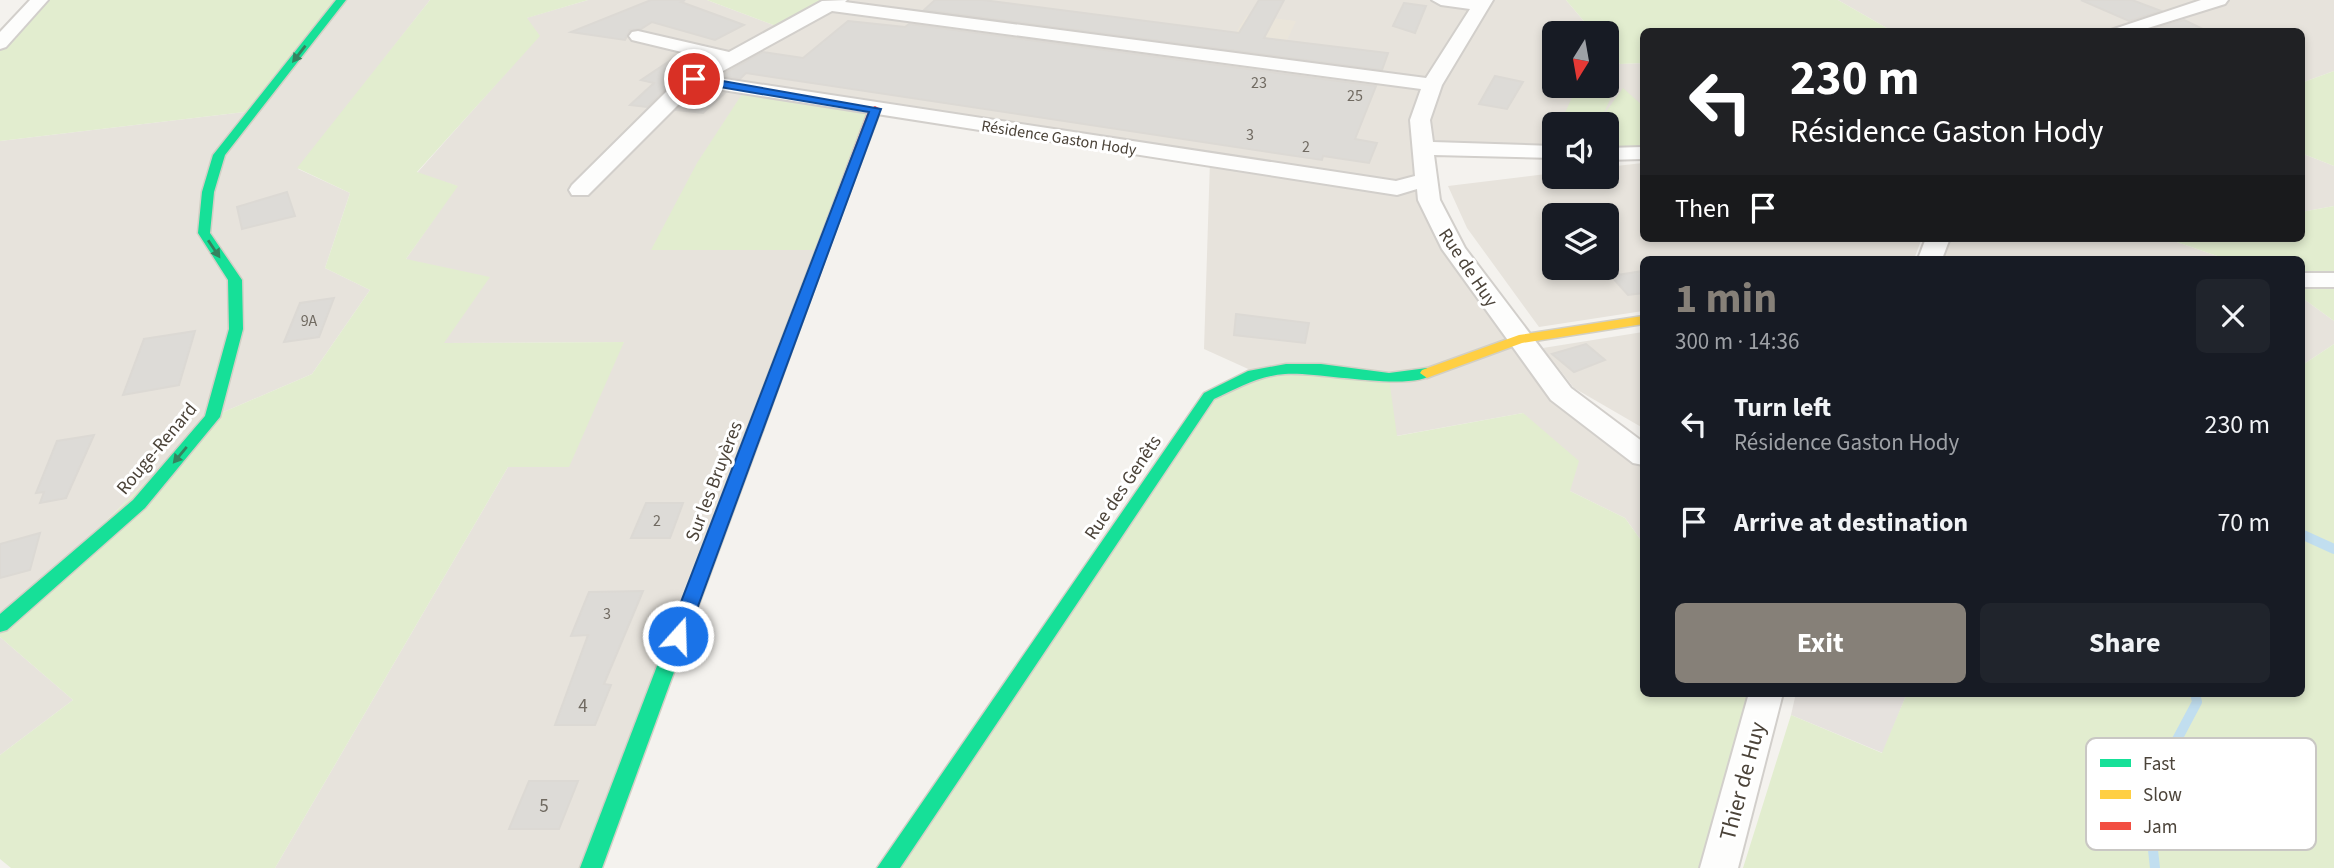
<!DOCTYPE html>
<html lang="en">
<head>
<meta charset="utf-8">
<style>
  :root { --surface:#171b24; --page:#20242c; --text:#f1f3f6; --muted:#9ea1a6; --accent:#868078 }
  body { margin:0; font-family:"Source Sans 3",sans-serif; background:var(--page); color:var(--text); height:100vh; display:flex; flex-direction:column; font-size:26px; white-space:nowrap }
  * { box-sizing:border-box; margin:0 }
  p { font-size:23px; color:var(--muted) }
  .icon { flex:none; width:38px; height:38px; fill:none; stroke:currentColor; stroke-width:2; stroke-linecap:round; stroke-linejoin:round }
  .map { position:relative; flex:1; overflow:hidden }
  .sheet { position:absolute; left:1640px; top:256px; width:665px; height:441px; display:flex; flex-direction:column; background:var(--surface); border-radius:10px; box-shadow:0 4px 10px #0003 }
  .sheet>* { flex:none }
  .hud { position:absolute; left:1640px; top:28px; width:665px; height:214px; border-radius:10px; box-shadow:0 4px 10px #0003; background:#202124; color:#fff; overflow:hidden }
  .needle { width:46px; rotate:191deg }
  .tools { position:absolute; left:1542px; top:21px; display:grid; gap:14px }
  .tools a { display:grid; place-items:center; width:77px; height:77px; border-radius:10px; background:var(--surface); box-shadow:0 4px 10px #0003; font-size:35px }
  .pin { position:absolute; display:grid; place-items:center; width:60px; height:60px; color:#fff; margin:-30px; border:4px solid #fff; border-radius:50%; box-shadow:0 2px 7px #0007 }
  .me { position:absolute; width:77px; margin:-38px; rotate:20deg; stroke-linejoin:round; filter:drop-shadow(0 0 5px #0008) }
  .turn { display:flex; align-items:center; gap:24px; height:147px; padding:0 35px; font-size:32px }
  .turn .icon { width:91px; height:91px; stroke-width:2.5 }
  .turn b { display:block; font-size:49px; line-height:60px }
  .then { display:flex; align-items:center; height:66px; padding:0 35px; background:#0003; gap:14px; font-size:26px }
  .round { display:grid; place-items:center; flex:none; width:74px; height:74px; border-radius:10px; background:var(--page) }
  .headline { display:flex; align-items:center; justify-content:space-between; height:119px; padding:0 35px }
  h1 { font-size:42px; font-weight:700; line-height:52px; color:var(--accent) }
  .action { display:flex; gap:14px; margin-top:auto; padding:14px 35px }
  .action a { flex:1; height:80px; border-radius:10px; background:var(--accent); color:#fff; font-size:28px; font-weight:700; line-height:80px; text-align:center }
  .action a+a { background:var(--page); color:var(--text) }
  ul { padding:0; list-style:none }
  li { display:flex; align-items:center; gap:21px; height:98px; padding:0 35px }
  li div { flex:1 }
  li b { display:block; font-size:26px }
  li em { font-style:normal }
  .map>svg:first-child { display:block }
  .residential { fill:#e7e3dc; fill-rule:evenodd }
  .industrial { fill:#e6e2de }
  .education { fill:#eae5da }
  .green { fill:#e2edcf }
  .lines { fill:none; stroke-linecap:round; stroke-linejoin:round }
  .stream { stroke:#c1deef; stroke-width:10 }
  .building { fill:#dddbd7; stroke:#dcd9d4; stroke-width:2 }
  .street-casing { stroke:#d2cfcb; stroke-width:4 }
  .fast-casing { stroke:#d2cfc5; stroke-width:3 }
  .slow-casing { stroke:#d2cfc5; stroke-width:3 }
  .jam-casing { stroke:#d2cfc5; stroke-width:3 }
  .street { fill:#fdfdfc; fill-rule:evenodd }
  .fast { fill:#16e098; fill-rule:evenodd }
  .slow { fill:#ffcf43; fill-rule:evenodd }
  .jam { fill:#f24e42; fill-rule:evenodd }
  .oneway { fill:#36825f }
  .route { fill:#1a73e8; stroke:#114b97; stroke-width:2 }
  .labels { text-anchor:middle; stroke-width:6; stroke-linejoin:round; paint-order:stroke }
  .number-label { font-size:16px; fill:#706a61 }
  .far-street-label { font-size:16px; fill:#4b4339; stroke:#fff }
  .street-label { font-size:19px; fill:#4b4339; stroke:#fff }
  .near-number-label { font-size:19px; fill:#706a61 }
  .near-street-label { font-size:23px; fill:#4b4339; stroke:#fff }
  .key { fill:#fff; stroke:#c9c7c4; stroke-width:2 }
  .key-label { font-size:19px; fill:#4b4339 }
</style>
</head>
<body>
<div class="map">
<svg width="2334" height="868" viewBox="0 0 2334 868">
  <rect width="100%" height="100%" fill="#f4f2ee"/>
  <g class="residential">
    <path d="M341 0H430L298 169 350 193 325 268 370 290 312 374 212 417 0 625V141L253 111Z"/>
    <path d="M588 0H707L784 29 838 0H1566L1594 33H1554V86H1606L1607 48 1620 64 1643 63V153L1606 124H1554V152L1422 148 1429 200 1561 394 1643 456V543L1625 518 1570 491 1523 413 1396 436 1204 349 1210 160 875 109 591 868H275L508 467 624 342 444 343 406 259 457 186 417 173 539 36 526 18Z"/>
    <path d="M1838 0H2334V71L2301 83V32L1892 31Z"/>
    <path d="M2301 153 2334 166V206L2301 212Z"/>
    <path d="M1643 163V238H1922L1914 259H1643V311L1539 327 1467 228 1448 186 1554 173V177H1606L1607 167ZM1554 215H1606V268H1554Z"/>
    <path d="M1938 238H2165L2226 259H1930Z"/>
    <path d="M2301 297 2334 321V344L2301 366Z"/>
    <path d="M1643 332V428L1574 388 1543 348Z"/>
    <path d="M0 637 73 700 0 755Z"/>
  </g>
  <path class="industrial" d="M1796 693H1907L1883 753 1791 715Z"/>
  <path class="education" d="M1247 15 1296 21 1276 64 1221 56Z"/>
  <g class="green">
    <path d="M39 0H341L253 111 0 141V43Z"/>
    <path d="M430 0H588L527 18 540 36 417 172 458 186 406 259 490 277 444 343 624 342 569 467H508L275 868H11L0 859V755L73 700 0 637V625L212 417 312 374 370 290 325 268 350 193 297 168Z"/>
    <path d="M707 0H838L784 29Z"/>
    <path d="M1566 0H1838L1892 31 1643 32V63L1620 64 1607 48 1606 33H1594Z"/>
    <path d="M2334 71V166L2301 153V83Z"/>
    <path d="M1577 86 1614 91 1602 117 1623 88 1643 106V153L1607 154 1606 124H1560Z"/>
    <path d="M746 88 875 109 822 250H651L697 163Z"/>
    <path d="M2334 206V321L2301 297V259H2226L2165 238H2301V212Z"/>
    <path d="M2334 344V868H1743L1791 715 1882 753 1907 693H2301V366Z"/>
    <path d="M1253 374 1389 378 1397 436 1523 413 1579 461 1570 491 1625 518 1643 543V693H1760L1719 868H888L1209 396Z"/>
  </g>
  <g class="lines">
    <g class="stream">
      <path d="M2301 534 2334 549"/>
      <path d="M2155 868 2147 796 2197 702 2195 693"/>
    </g>
  </g>
  <g class="building">
    <path d="M651 0H685L681 2 744 25 715 40 652 22 641 29 630 30 625 40 571 32Z"/>
    <path d="M935 0H983L1239 33 1259 0H1284L1264 38 1388 53 1382 70 924 10Z"/>
    <path d="M2081 0H2132L2161 11 2129 21Z"/>
    <path d="M1404 3 1426 6 1415 33 1393 26Z"/>
    <path d="M2184 20 2209 32 2150 30Z"/>
    <path d="M848 21 905 27 909 24 1376 86 1355 139 1377 143 1369 163 1323 156 1322 160 746 73 740 79 720 76 763 52 803 58Z"/>
    <path d="M680 54 708 61 668 87 647 107 630 105 654 83 641 80Z"/>
    <path d="M1495 76 1523 82 1507 109 1479 104Z"/>
    <path d="M698 89 725 93 703 113 676 110Z"/>
    <path d="M287 192 295 216 242 229 237 207Z"/>
    <path d="M1643 271V293L1628 295 1611 276Z"/>
    <path d="M334 298 319 337 284 342 300 303Z"/>
    <path d="M1236 314 1309 323 1305 343 1234 335Z"/>
    <path d="M195 331 179 385 123 395 144 339Z"/>
    <path d="M1586 344 1605 360 1574 372 1552 354Z"/>
    <path d="M94 435 66 498 40 503 44 492 36 493 57 441Z"/>
    <path d="M646 503H683L670 538H631Z"/>
    <path d="M40 533 30 570 0 578V544Z"/>
    <path d="M643 591 604 684 611 685 595 725H555L588 635 571 636 589 592Z"/>
    <path d="M529 781H578L559 829H509Z"/>
  </g>
  <g class="lines">
    <defs>
      <g id="street">
        <path d="M30 0H48L6 47 0 49V32Z"/>
        <path d="M847 0 845 2 1426 78 1470 9 1441 5 1432 0H1493L1442 85 1430 120 1433 142 1554 146V158L1434 155 1440 200 1465 248 1571 388 1643 442V465L1633 463 1551 400 1442 249 1418 200 1417 189 1397 195 697 86 588 195H572L569 190 572 185 669 89 715 60 632 40 629 36 632 32 638 31 729 52 822 1ZM832 11 1421 89 1410 120 1415 176 1396 181 712 77Z"/>
        <path d="M2201 0H2228L2225 4 2135 32H2105Z"/>
        <path d="M1643 147V159L1606 160V148Z"/>
        <path d="M1926 238H1950L1942 259H1918Z"/>
        <rect x="2301" y="273" width="33" height="14"/>
        <path d="M1749 693H1783L1738 868H1700Z"/>
      </g>
      <g id="fast">
        <path d="M336 0H346L225 155 214 192 210 233 242 280 243 329 220 417 145 508 7 630 0 632V614L133 500 205 416 229 329 228 280 198 233 202 192 213 155Z"/>
        <path d="M1286 364H1321L1389 373 1427 368 1434 373C1414 393 1317 371 1285 374 1258 376 1238 388 1214 399L900 868H877L1204 393 1248 371Z"/>
        <path d="M755 425 763 430 602 868H580L747 430Z"/>
      </g>
      <g id="slow">
        <path d="M834 214 840 218 763 430 761 434H749L747 430 828 218Z"/>
        <path d="M1643 316V324L1522 343 1432 376 1427 378 1420 373 1422 370 1519 335Z"/>
      </g>
      <path id="jam" d="M875 106 881 109 840 218 839 221H829L828 218 869 109Z"/>
    </defs>
    <use href="#street" class="street-casing"/>
    <use href="#fast" class="fast-casing"/>
    <use href="#slow" class="slow-casing"/>
    <use href="#jam" class="jam-casing"/>
    <use href="#street" class="street"/>
    <use href="#fast" class="fast"/>
    <use href="#slow" class="slow"/>
    <use href="#jam" class="jam"/>
  </g>
  <defs><path id="oneway-solid" d="M-6-.8H1V-3.2L6.5 0L1 3.2V.8H-6Z" transform="scale(1.75)"/></defs>
  <g class="oneway">
    <use href="#oneway-solid" transform="translate(299 54) rotate(128)"/>
    <use href="#oneway-solid" transform="translate(214 249) rotate(56)"/>
    <use href="#oneway-solid" transform="translate(180 455) rotate(130)"/>
  </g>
  <path class="route" d="M694 76 881 109 687 636 678 644 668 636 869 112 690 82V77Z"/>
  <g class="labels">
    <g class="number-label">
      <text x="1259" y="88">23</text>
      <text x="1355" y="101">25</text>
      <text x="1250" y="140">3</text>
      <text x="1306" y="152">2</text>
      <text x="309" y="326">9A</text>
      <text x="657" y="526">2</text>
      <text x="607" y="619">3</text>
    </g>
    <g class="far-street-label">
      <text transform="translate(1059 137) rotate(9)" y="6">Résidence Gaston Hody</text>
    </g>
    <g class="street-label">
      <text transform="translate(1469 267) rotate(56)" y="7">Rue de Huy</text>
      <text transform="translate(156 448) rotate(-50)" y="7">Rouge-Renard</text>
      <text transform="translate(713 481) rotate(-69)" y="7">Sur les Bruyères</text>
      <text transform="translate(1122 487) rotate(-56)" y="7">Rue des Genêts</text>
    </g>
    <g class="near-number-label">
      <text x="583" y="712">4</text>
      <text x="544" y="812">5</text>
    </g>
    <g class="near-street-label">
      <text transform="translate(1742 781) rotate(-75)" y="8">Thier de Huy</text>
    </g>
  </g>
  <rect x="2086" y="738" width="230" height="112" rx="10" class="key"/>
  <rect x="2100" y="759" width="31" height="8" fill="#16e098"/>
  <rect x="2100" y="790" width="31" height="9" fill="#ffcf43"/>
  <rect x="2100" y="822" width="31" height="8" fill="#f24e42"/>
  <g class="key-label">
    <text x="2143" y="770">Fast</text>
    <text x="2143" y="801">Slow</text>
    <text x="2143" y="833">Jam</text>
  </g>
</svg>
<div class="tools">
<a><svg class="needle" viewBox="-14 -14 28 28"><path d="M0-13l5 13h-10z" fill="#e53935"/><path d="M0 13l5-13h-10z" fill="#9ea1a6"/></svg></a>
<a><svg class="icon" aria-label="sound" viewBox="0 0 24 24"><path d="M4 9h4l5-4v14l-5-4H4zM17 9q2 3 0 6"/></svg></a>
<a><svg class="icon" aria-label="layers" viewBox="0 0 24 24"><path d="M12 4l9 5-9 5-9-5zM3 14l9 5 9-5"/></svg></a>
</div>
<div class="pin" style="left:694px;top:79px;background:#d93025"><svg class="icon" aria-label="arrive" viewBox="0 0 24 24"><path d="M6 21V4h12l-3 4 3 4H6"/></svg></div>
<svg class="me" style="left:678px;top:636px" viewBox="-20 -20 40 40"><circle r="17" fill="#1a73e8" stroke="#fff" stroke-width="3"/><path d="M0-11L8 9 0 5-8 9z" fill="#fff"/></svg>
<div class="hud">
<div class="turn"><svg class="icon" aria-label="left" viewBox="0 0 24 24"><path d="M17 20v-9H6M10 6l-5 5 5 5"/></svg><div><b>230 m</b>Résidence Gaston Hody</div></div>
<div class="then">Then<svg class="icon" aria-label="arrive" viewBox="0 0 24 24"><path d="M6 21V4h12l-3 4 3 4H6"/></svg></div>
</div>
<section class="sheet">
<div class="headline"><div><h1>1 min</h1><p>300 m · 14:36</p></div><a class="round"><svg class="icon" aria-label="close" viewBox="0 0 24 24"><path d="M6 6l12 12M18 6L6 18"/></svg></a></div>
<ul>
<li><svg class="icon" aria-label="left" viewBox="0 0 24 24"><path d="M17 20v-9H6M10 6l-5 5 5 5"/></svg><div><b>Turn left</b><p>Résidence Gaston Hody</p></div><em>230 m</em></li>
<li><svg class="icon" aria-label="arrive" viewBox="0 0 24 24"><path d="M6 21V4h12l-3 4 3 4H6"/></svg><div><b>Arrive at destination</b></div><em>70 m</em></li>
</ul>
<div class="action"><a>Exit</a><a>Share</a></div>
</section>
</div>
</body>
</html>
